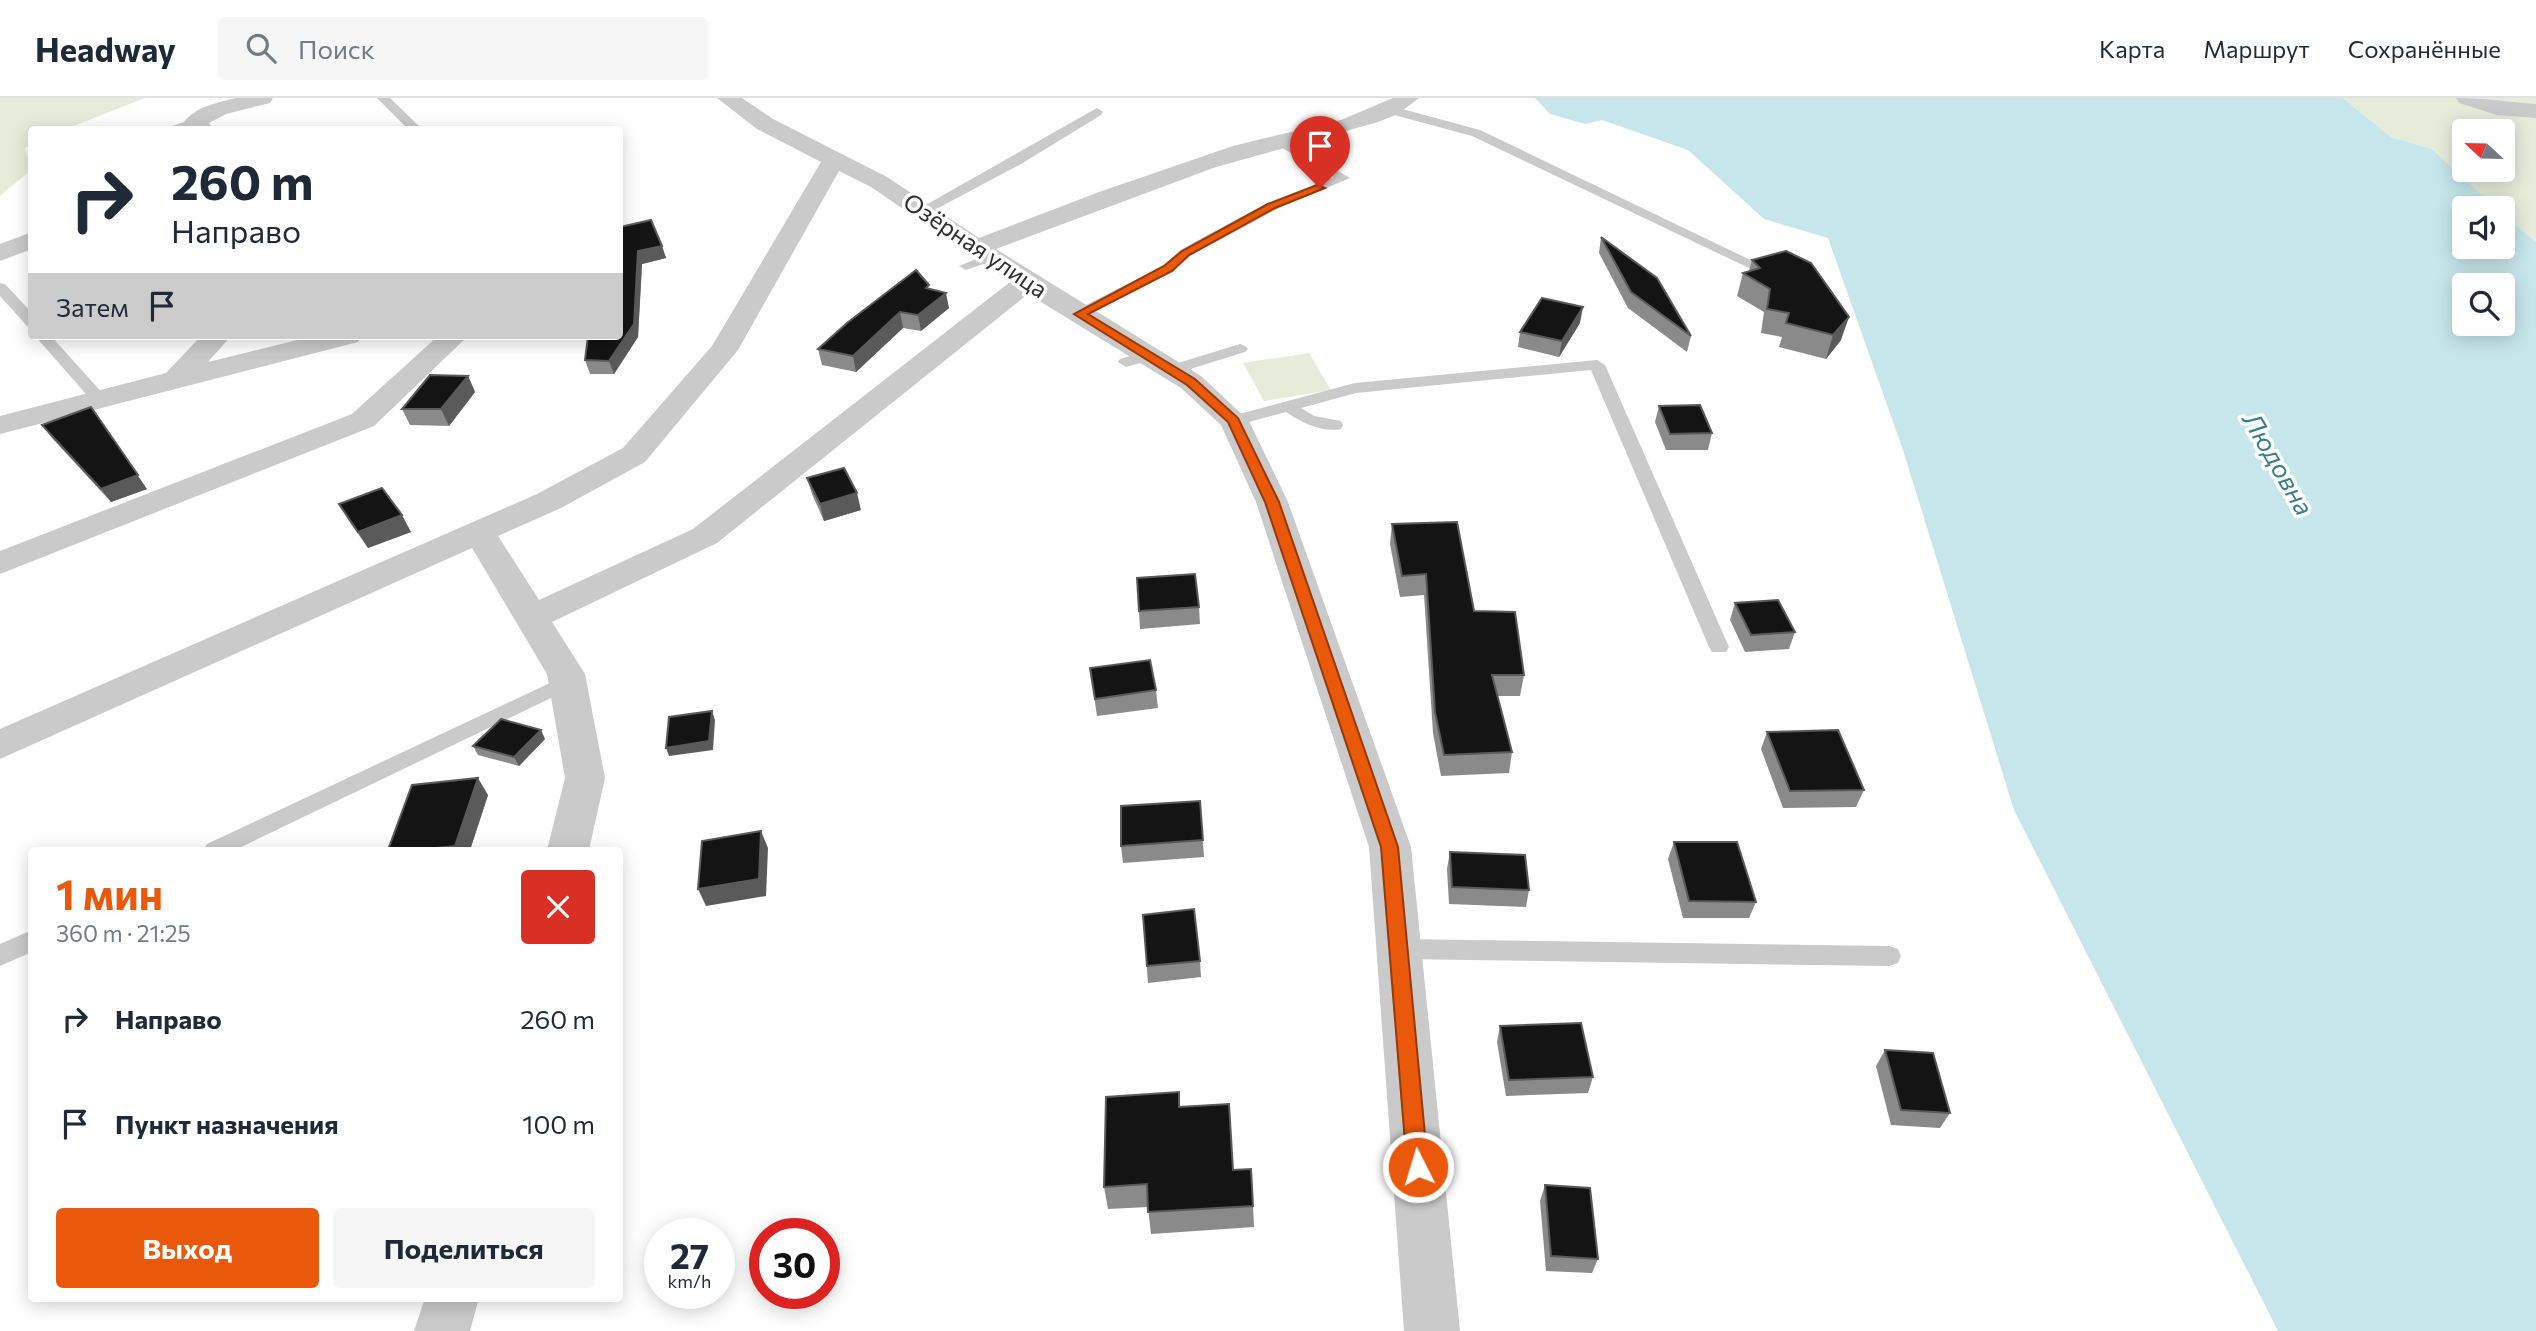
<!DOCTYPE html>
<html lang="ru">
<head>
<meta charset="utf-8">
<style>
  :root { --surface:#fff; --page:#f6f6f7; --text:#1f2937; --muted:#747a83; --line:#e0e1e3; --accent:#ea580c }
  body { margin:0; font-family:Commissioner,sans-serif; background:var(--page); color:var(--text); height:100vh; display:flex; flex-direction:column; font-size:26px; white-space:nowrap }
  * { box-sizing:border-box; margin:0 }
  p { font-size:23px; color:var(--muted) }
  .icon { flex:none; width:38px; height:38px; fill:none; stroke:currentColor; stroke-width:2; stroke-linecap:round; stroke-linejoin:round }
  .map { position:relative; flex:1; overflow:hidden }
  .side { position:absolute; left:28px; top:749px; width:595px; height:455px; display:flex; flex-direction:column; background:var(--surface); border-radius:7px; box-shadow:0 4px 18px #0003 }
  .side>* { flex:none }
  .hud { position:absolute; left:28px; top:28px; width:595px; height:214px; border-radius:7px; box-shadow:0 4px 18px #0003; background:#fff; color:var(--text); overflow:hidden }
  .needle { width:46px; rotate:292deg }
  .tools { position:absolute; left:2452px; top:21px; display:grid; gap:14px }
  .tools a { display:grid; place-items:center; width:63px; height:63px; border-radius:7px; background:var(--surface); box-shadow:0 4px 18px #0003; font-size:35px }
  .speed { position:absolute; left:644px; top:1120px; display:flex; gap:14px; font-size:35px; font-weight:700; text-align:center }
  .speed>* { display:grid; place-content:center; width:91px; height:91px; border-radius:50%; background:var(--surface); box-shadow:0 4px 18px #0003; line-height:1 }
  .speed small { font-size:18px; font-weight:400 }
  .speed .limit { border:10px solid #d22; background:#fff; color:#111 }
  .pin { position:absolute; display:grid; place-items:center; width:60px; height:60px; color:#fff; margin:-72px -30px; border-radius:50% 50% 50% 0; rotate:-45deg; box-shadow:0 0 7px #0007 }
  .pin .icon { rotate:45deg }
  .me { position:absolute; width:77px; margin:-38px; rotate:355deg; stroke-linejoin:round; filter:drop-shadow(0 0 5px #0008) }
  .turn { display:flex; align-items:center; gap:24px; height:147px; padding:0 28px; font-size:32px }
  .turn .icon { width:91px; height:91px; stroke-width:2.5 }
  .turn b { display:block; font-size:49px; line-height:60px }
  .then { display:flex; align-items:center; height:66px; padding:0 28px; background:#0003; gap:14px; font-size:26px }
  .round { display:grid; place-items:center; flex:none; width:74px; height:74px; border-radius:7px; background:var(--page) }
  .overview { display:flex; align-items:center; justify-content:space-between; height:119px; padding:0 28px }
  h1 { font-size:42px; font-weight:700; line-height:52px; color:var(--accent) }
  .action { display:flex; gap:14px; margin-top:auto; padding:14px 28px }
  .action a { flex:1; height:80px; border-radius:7px; background:var(--accent); color:#fff; font-size:28px; font-weight:700; line-height:80px; text-align:center }
  .action a+a { background:var(--page); color:var(--text) }
  ul { padding:0; list-style:none }
  li { display:flex; align-items:center; gap:21px; height:105px; padding:0 28px }
  li div { flex:1 }
  li b { display:block; font-size:26px }
  li em { font-style:normal }
  header { display:flex; align-items:center; gap:42px; box-sizing:border-box; height:98px; padding:0 35px; background:var(--surface); border-bottom:2px solid var(--line) }
  header strong { font-size:33px }
  nav { display:flex; gap:38px; margin-inline-start:auto; font-size:24px }
  .search { width:490px; height:63px; background:var(--page); display:flex; align-items:center; gap:18px; box-sizing:border-box; padding:0 24px; border-radius:7px; color:var(--muted); font-size:26px }
  .map>svg:first-child { display:block }
  .green { fill:#e7ebda; fill-rule:evenodd }
  .water { fill:#c6e6eb; fill-rule:evenodd }
  .lines { fill:none; stroke-linecap:round; stroke-linejoin:round }
  .lane { fill:#cacaca; fill-rule:evenodd }
  .street { fill:#cacaca; fill-rule:evenodd }
  .wall { fill:#8a8a8a }
  .shaded-wall { fill:#5a5a5a }
  .building { fill:#141414; stroke:#5a5a5a; stroke-width:2 }
  .route { fill:#ea580c; stroke:#983908; stroke-width:2 }
  .labels { text-anchor:middle; stroke-width:7; stroke-linejoin:round; paint-order:stroke }
  .street-label { font-size:24px; fill:#2d2d2d; stroke:#fff }
  .water-label { font-size:26px; font-style:italic; fill:#397d89; stroke:#fff }
</style>
</head>
<body>
<header>
<strong>Headway</strong>
<div class="search"><svg class="icon" aria-label="search" viewBox="0 0 24 24"><circle cx="10" cy="10" r="6"/><path d="M15 15l6 6"/></svg>Поиск</div>
<nav><a>Карта</a><a>Маршрут</a><a>Сохранённые</a></nav>
</header>
<div class="map">
<svg width="2536" height="1233" viewBox="0 0 2536 1233">
  <rect width="100%" height="100%" fill="#fff"/>
  <g class="green">
    <path d="M0 0H145L66 31 32 32 31 46 25 50 31 72 0 98Z"/>
    <path d="M2343 0H2536V144L2503 116 2502 110H2496L2432 51 2391 39ZM2464 33H2502V72H2464Z"/>
    <path d="M1309 255 1331 292 1264 303 1243 265Z"/>
  </g>
  <path class="water" d="M1535 0H2343L2391 39 2432 51 2496 110H2464V149H2502L2503 116 2536 144V1233H2278L2014 712 1903 352 1828 140 1764 121 1688 52 1602 22 1585 26 1550 16ZM2464 187H2502V226H2464Z"/>
  <g class="lines">
    <g class="lane">
      <path d="M377 0H390L423 32H409Z"/>
      <path d="M1391 8 1480 32 1763 168 1756 172 1751 171 1472 38 1387 15 1385 12Z"/>
      <path d="M1097 10 1103 14 1101 17 1021 66 927 116H917L915 113Z"/>
      <path d="M195 20 201 24C190 32 175 32 161 32Z"/>
      <path d="M1279 39 1350 80 1277 111 1190 158 1173 174 1084 219H1074L1072 216 1074 213 1163 168 1180 152 1267 105 1334 79 1275 46V40Z"/>
      <path d="M990 155 997 159 995 162 966 172 959 168Z"/>
      <path d="M0 185 5 186 32 215V229L27 228 0 198Z"/>
      <path d="M35 238H51L105 298 107 301 105 304H93Z"/>
      <path d="M1240 246 1245 248 1248 251 1245 254 1171 277 1163 272 1165 269Z"/>
      <path d="M1148 253 1156 258 1154 261 1126 269 1118 264 1120 261Z"/>
      <path d="M1597 262 1605 267 1729 549 1726 554H1712L1709 549 1591 272 1356 295 1301 310 1314 318 1341 323 1343 327 1341 331C1322 335 1301 324 1286 314L1234 328 1226 323 1228 319 1355 285Z"/>
      <path d="M567 577 574 579 577 584 574 589 235 752H203L207 746Z"/>
      <path d="M32 832V854L0 868V846Z"/>
      <path d="M1398 841 1889 848 1898 851 1901 858 1898 865 1889 868 1398 861 1389 858 1386 851 1389 844Z"/>
    </g>
    <g class="street">
      <path d="M236 0H273L270 5 226 16 209 25 214 32H190L184 24C195 9 219 4 236 0Z"/>
      <path d="M717 0H742L773 21 887 79 979 140 1099 94 1233 48 1341 22 1393 0H1419L1398 16 1378 24 1216 69 996 151 1201 278 1249 323 1288 404 1411 749 1460 1233H1404L1369 749 1256 404 1221 327 1181 290 1028 196 717 445 552 524 585 576 605 680 589 752H547L565 680 547 576 472 450 0 661V631L537 396 623 350 712 248 821 64 757 31ZM839 73 871 89 1010 184 693 431 539 502 498 438 561 410 645 364 738 252Z"/>
      <path d="M2456 0C2483 0 2509 4 2536 6V20L2497 17 2459 5Z"/>
      <path d="M32 134V151L0 163V146Z"/>
      <path d="M201 238H231L208 264 314 238H362L358 244 0 336V318L166 275Z"/>
      <path d="M438 238H468L374 328 0 476V453L352 316Z"/>
      <path d="M425 1200H479L470 1233H414Z"/>
    </g>
  </g>
  <g class="wall">
    <path d="M620 129 662 148 666 160 642 166 638 239 614 276H590L585 262Z"/>
    <path d="M1601 139 1691 238 1687 254 1628 210 1599 155Z"/>
    <path d="M1752 162 1841 242 1826 261 1779 249 1782 239 1761 235 1764 214 1737 198 1743 175 1749 173Z"/>
    <path d="M930 191 949 210 921 233 903 230 856 274 822 267 818 251Z"/>
    <path d="M1580 225 1559 259 1518 249 1520 234Z"/>
    <path d="M468 278 475 294 449 328 410 327 402 311Z"/>
    <path d="M1659 308 1712 335 1708 352H1666L1655 324Z"/>
    <path d="M42 327 147 391 111 404 52 340Z"/>
    <path d="M807 380 861 412 824 423 812 396Z"/>
    <path d="M339 406 411 434 368 450 349 423Z"/>
    <path d="M1392 426 1474 513 1524 577 1520 598H1497L1512 654 1509 675 1441 678 1433 635 1424 497 1400 499 1390 446Z"/>
    <path d="M1137 480 1199 509 1200 526 1140 531Z"/>
    <path d="M1735 505 1795 534 1789 551 1745 554 1730 522Z"/>
    <path d="M1090 570 1156 592 1158 610 1097 618Z"/>
    <path d="M1767 634 1864 692 1856 709 1783 710 1761 651Z"/>
    <path d="M545 641 519 668 478 657 473 648Z"/>
    <path d="M488 697 470 752H388Z"/>
    <path d="M1200 703 1204 759 1123 765 1121 748Z"/>
    <path d="M1674 744 1756 804 1749 820H1683L1668 761Z"/>
    <path d="M1450 754 1529 792 1526 809 1449 806 1447 771Z"/>
    <path d="M1143 817 1200 863 1201 879 1148 885Z"/>
    <path d="M1500 928 1593 979 1588 995 1506 998 1497 944Z"/>
    <path d="M1885 952 1950 1015 1940 1030 1891 1027 1876 968Z"/>
    <path d="M1180 1009 1233 1072 1253 1108 1254 1129 1151 1136 1148 1109 1108 1111 1104 1089Z"/>
    <path d="M1545 1087 1598 1161 1592 1175 1546 1173 1540 1103Z"/>
  </g>
  <g class="shaded-wall">
    <path d="M662 148 666 160 642 166 638 239 614 276 609 263 638 153Z"/>
    <path d="M946 195 949 210 921 233 918 217Z"/>
    <path d="M1583 209 1580 225 1559 259 1562 243Z"/>
    <path d="M900 214 903 230 856 274 853 258Z"/>
    <path d="M1849 219 1841 242 1826 261 1833 237Z"/>
    <path d="M468 278 475 294 449 328 441 311Z"/>
    <path d="M91 309 147 391 111 404 101 391Z"/>
    <path d="M857 395 861 412 824 423 820 406Z"/>
    <path d="M402 417 411 434 368 450 358 434Z"/>
    <path d="M712 613 715 622 713 652 669 658 666 650Z"/>
    <path d="M541 632 545 641 519 668 514 659Z"/>
    <path d="M478 680 488 697 470 752H458L455 748Z"/>
    <path d="M761 733 768 750 766 798 706 808 698 791Z"/>
  </g>
  <g class="building">
    <path d="M651 122 662 148 638 153 634 226 609 263 585 262 588 238H620V129Z"/>
    <path d="M1601 139 1657 180 1691 238 1631 194Z"/>
    <path d="M1786 153 1811 165 1849 219 1833 237 1786 225 1789 215 1767 211 1770 191 1743 175 1760 170 1752 162Z"/>
    <path d="M916 172 929 187 926 190 946 195 918 217 900 214 853 258 818 251 847 225Z"/>
    <path d="M1542 200 1583 209 1562 243 1520 234Z"/>
    <path d="M430 277 468 278 441 311H402Z"/>
    <path d="M1700 307 1712 335 1670 336 1659 308Z"/>
    <path d="M91 309 138 377 101 391 42 327Z"/>
    <path d="M844 370 857 395 820 406 807 380Z"/>
    <path d="M382 390 402 417 358 434 339 406Z"/>
    <path d="M1457 424 1474 513 1515 514 1524 577H1492L1512 654 1444 657 1435 614 1426 476 1402 478 1392 426Z"/>
    <path d="M1195 476 1199 509 1139 513 1137 480Z"/>
    <path d="M1778 502 1795 534 1751 537 1735 505Z"/>
    <path d="M1150 562 1156 592 1095 601 1090 570Z"/>
    <path d="M712 613 709 643 666 650 669 619Z"/>
    <path d="M501 621 541 632 514 659 473 648Z"/>
    <path d="M1838 632 1864 692 1790 693 1767 634Z"/>
    <path d="M478 680 455 748 417 752H388L412 687Z"/>
    <path d="M1200 703 1203 742 1121 748V708Z"/>
    <path d="M761 733 759 781 698 791 702 743Z"/>
    <path d="M1674 744H1737L1756 804 1689 803Z"/>
    <path d="M1450 754 1525 757 1529 792 1452 789Z"/>
    <path d="M1194 811 1200 863 1147 868 1143 817Z"/>
    <path d="M1581 925 1593 979 1509 982 1500 928Z"/>
    <path d="M1885 952 1933 955 1950 1015 1901 1012Z"/>
    <path d="M1179 994V1009L1229 1006 1233 1072 1251 1071 1253 1108 1148 1114 1147 1086 1104 1089 1106 999Z"/>
    <path d="M1545 1087 1590 1090 1598 1161 1551 1158Z"/>
  </g>
  <path class="route" d="M1317 87 1325 90 1275 110 1189 157 1172 173 1088 216 1195 281 1238 320 1279 404 1398 749 1428 1069 1425 1076 1418 1079 1410 1076 1407 1069 1381 749 1265 404 1228 324 1187 287 1074 216 1164 168 1182 153 1268 106Z"/>
  <g class="labels">
    <g class="street-label">
      <text transform="translate(975 148) rotate(34)" y="8">Озёрная улица</text>
    </g>
    <g class="water-label">
      <text transform="translate(2278 366) rotate(60)" y="9">Людовна</text>
    </g>
  </g>
</svg>
<div class="tools">
<a><svg class="needle" viewBox="-14 -14 28 28"><path d="M0-13l5 13h-10z" fill="#e53935"/><path d="M0 13l5-13h-10z" fill="#747a83"/></svg></a>
<a><svg class="icon" aria-label="sound" viewBox="0 0 24 24"><path d="M4 9h4l5-4v14l-5-4H4zM17 9q2 3 0 6"/></svg></a>
<a><svg class="icon" aria-label="search" viewBox="0 0 24 24"><circle cx="10" cy="10" r="6"/><path d="M15 15l6 6"/></svg></a>
</div>
<div class="speed"><div>27<small>km/h</small></div><div class="limit">30</div></div>
<div class="pin" style="left:1320px;top:90px;background:#d93025"><svg class="icon" aria-label="arrive" viewBox="0 0 24 24"><path d="M6 21V4h12l-3 4 3 4H6"/></svg></div>
<svg class="me" style="left:1418px;top:1069px" viewBox="-20 -20 40 40"><circle r="17" fill="#ea580c" stroke="#fff" stroke-width="3"/><path d="M0-11L8 9 0 5-8 9z" fill="#fff"/></svg>
<div class="hud">
<div class="turn"><svg class="icon" aria-label="right" viewBox="0 0 24 24"><path d="M7 20v-9h11M14 6l5 5-5 5"/></svg><div><b>260 m</b>Направо</div></div>
<div class="then">Затем<svg class="icon" aria-label="arrive" viewBox="0 0 24 24"><path d="M6 21V4h12l-3 4 3 4H6"/></svg></div>
</div>
<section class="side">
<div class="overview"><div><h1>1 мин</h1><p>360 m · 21:25</p></div><a class="round" style="background:#d93025;color:#fff"><svg class="icon" aria-label="close" viewBox="0 0 24 24"><path d="M6 6l12 12M18 6L6 18"/></svg></a></div>
<ul>
<li><svg class="icon" aria-label="right" viewBox="0 0 24 24"><path d="M7 20v-9h11M14 6l5 5-5 5"/></svg><div><b>Направо</b></div><em>260 m</em></li>
<li><svg class="icon" aria-label="arrive" viewBox="0 0 24 24"><path d="M6 21V4h12l-3 4 3 4H6"/></svg><div><b>Пункт назначения</b></div><em>100 m</em></li>
</ul>
<div class="action"><a>Выход</a><a>Поделиться</a></div>
</section>
</div>
</body>
</html>
